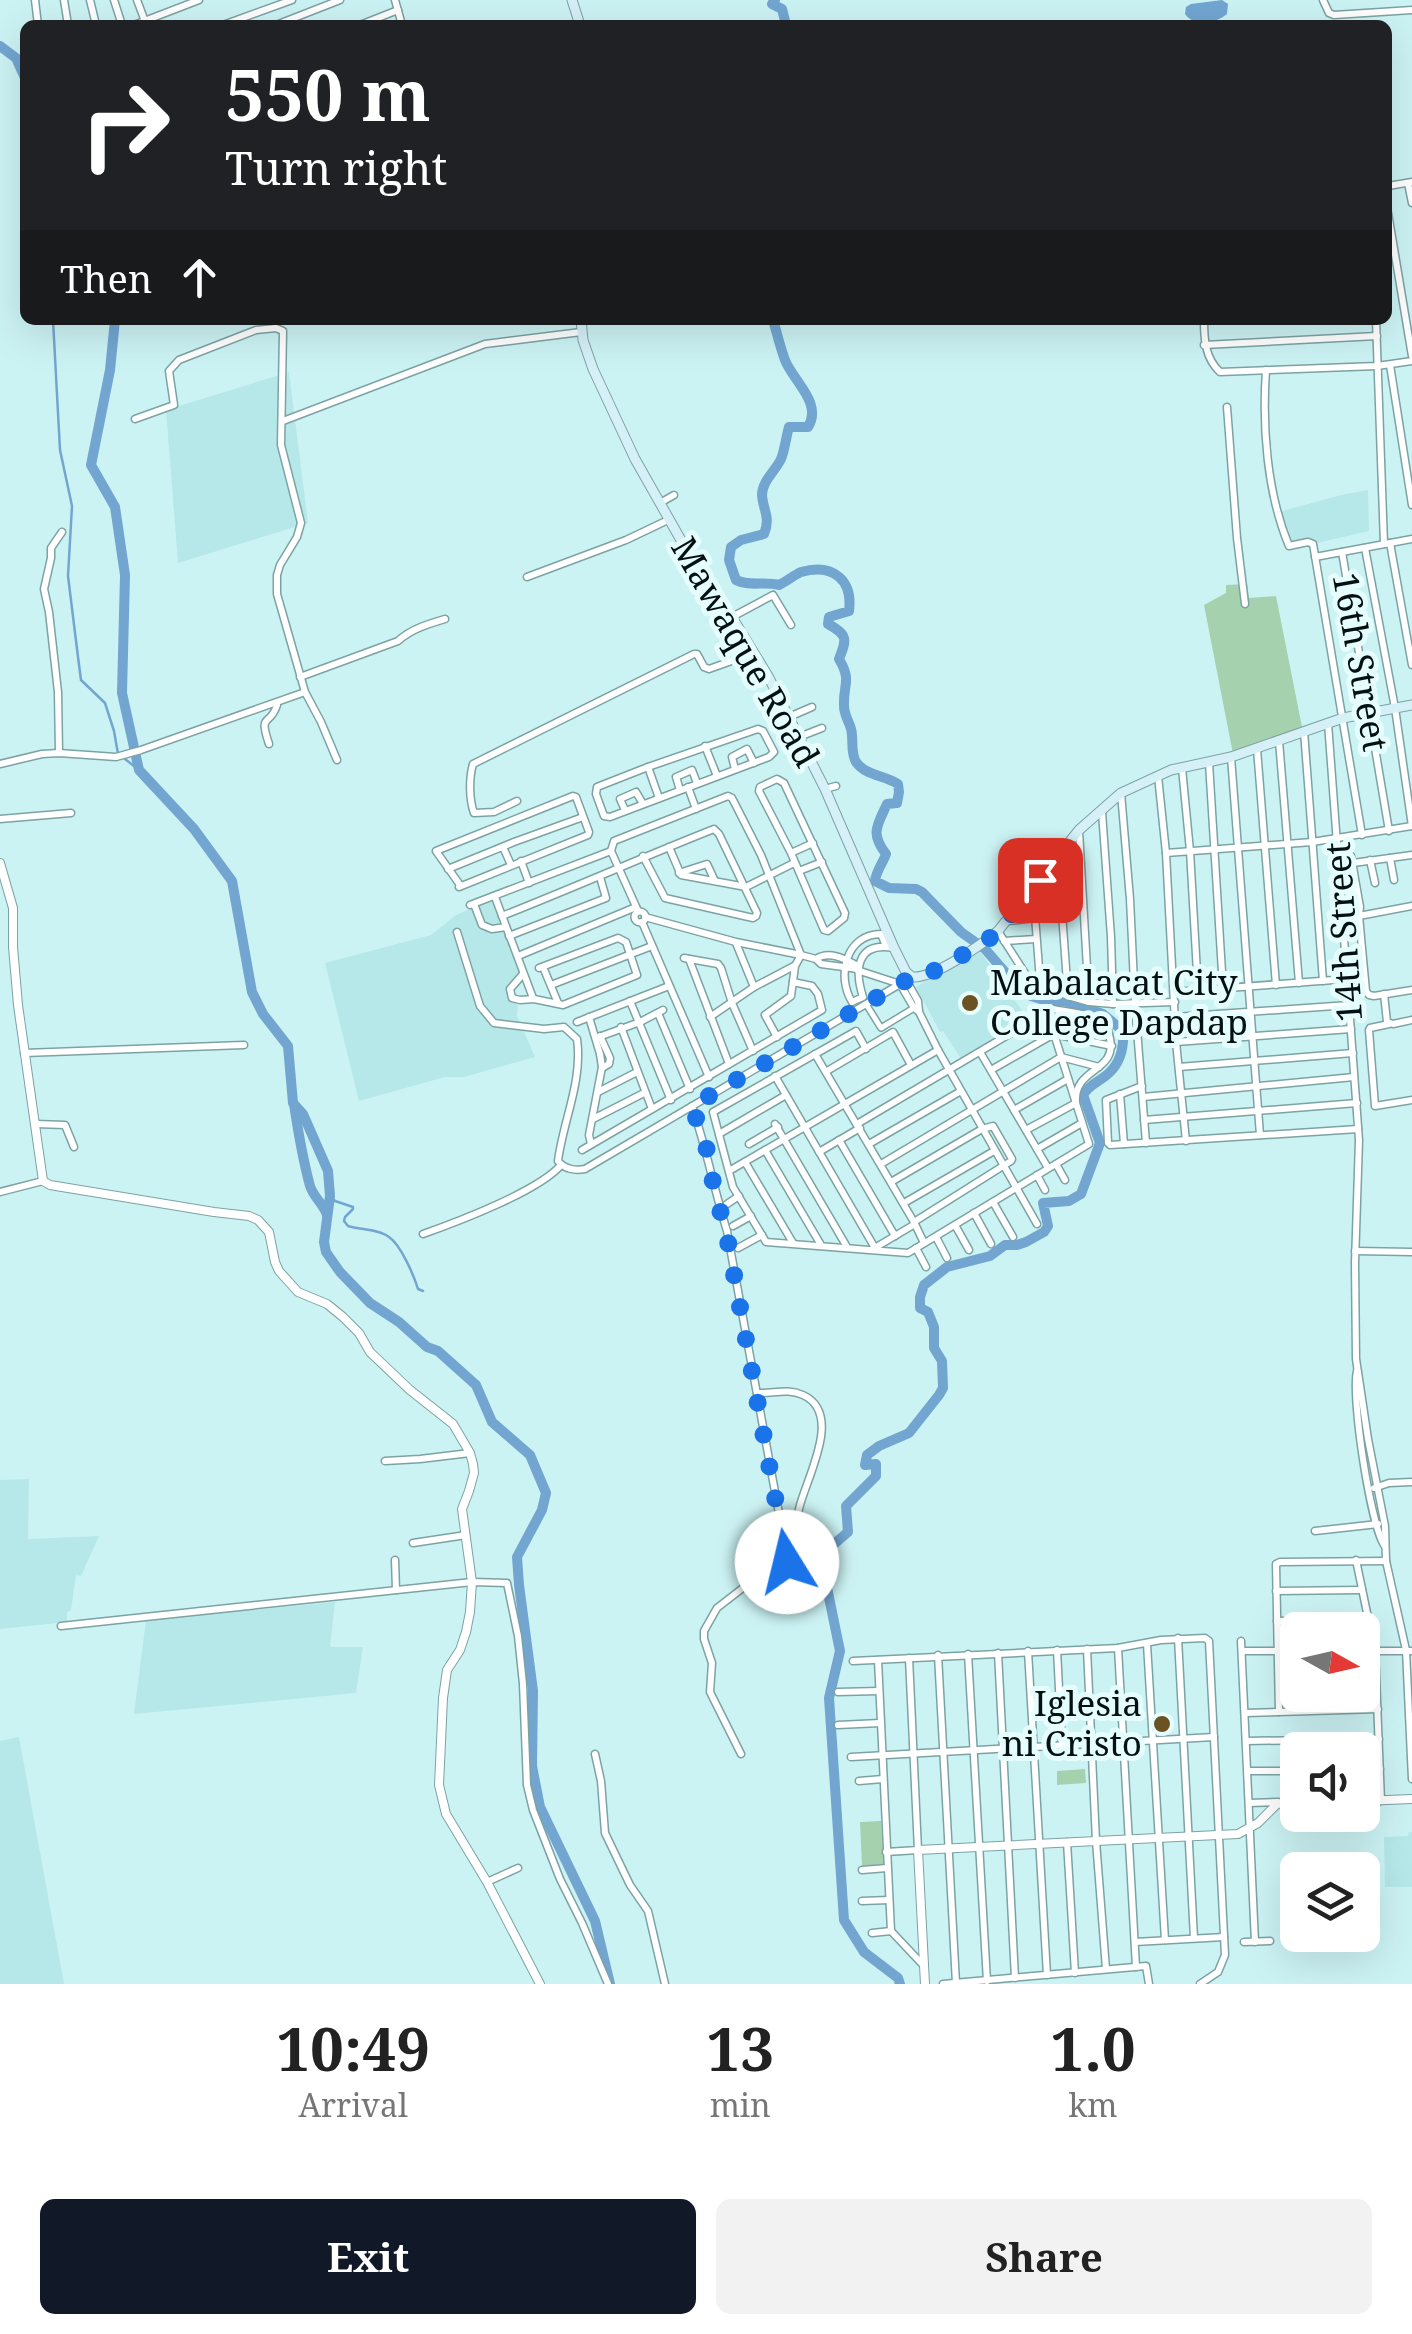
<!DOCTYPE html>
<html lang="en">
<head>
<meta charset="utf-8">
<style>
  :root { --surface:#fff; --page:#f2f2f2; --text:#222; --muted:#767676; --accent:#111827 }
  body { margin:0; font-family:"Noto Serif",serif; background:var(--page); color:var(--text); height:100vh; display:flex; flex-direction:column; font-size:38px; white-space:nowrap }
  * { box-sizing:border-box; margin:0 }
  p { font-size:32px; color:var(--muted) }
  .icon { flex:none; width:55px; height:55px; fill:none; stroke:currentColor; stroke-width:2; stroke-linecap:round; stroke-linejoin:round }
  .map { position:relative; height:1984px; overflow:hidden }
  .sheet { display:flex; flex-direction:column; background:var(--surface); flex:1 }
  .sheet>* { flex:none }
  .banner { position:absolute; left:20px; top:20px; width:1372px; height:305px; border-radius:15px; box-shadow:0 10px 40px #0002; background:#202124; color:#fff; overflow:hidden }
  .needle { width:65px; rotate:98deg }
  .tools { position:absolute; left:1280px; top:1612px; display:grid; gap:20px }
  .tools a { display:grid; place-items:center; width:100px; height:100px; border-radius:15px; background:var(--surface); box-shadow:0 10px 40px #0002; font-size:50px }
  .pin { position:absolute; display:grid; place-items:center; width:85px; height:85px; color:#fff; margin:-42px; border-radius:20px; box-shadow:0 5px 15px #0006 }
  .me { position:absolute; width:110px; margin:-55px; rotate:351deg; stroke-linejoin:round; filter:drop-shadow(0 0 8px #0008) }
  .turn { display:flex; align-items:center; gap:35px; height:210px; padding:0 40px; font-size:45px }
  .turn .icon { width:130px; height:130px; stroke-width:2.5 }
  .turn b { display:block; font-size:70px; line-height:85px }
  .then { display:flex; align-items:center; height:95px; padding:0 40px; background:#0003; gap:20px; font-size:38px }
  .eta { display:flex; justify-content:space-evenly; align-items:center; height:170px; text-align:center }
  .eta b { font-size:60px; font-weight:700; line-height:70px }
  .cta { display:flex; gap:20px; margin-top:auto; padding:20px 40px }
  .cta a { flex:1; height:115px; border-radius:15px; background:var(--accent); color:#fff; font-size:40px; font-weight:700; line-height:115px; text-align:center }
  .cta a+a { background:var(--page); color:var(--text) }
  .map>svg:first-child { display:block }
  .built { fill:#b6e8e9 }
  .green { fill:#a6d1af }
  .water { fill:#72a6d1 }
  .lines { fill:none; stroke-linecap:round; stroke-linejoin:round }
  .stream { stroke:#72a6d1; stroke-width:2.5 }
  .river { stroke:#72a6d1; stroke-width:10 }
  .pedestrian-casing { stroke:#7da2a3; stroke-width:8 }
  .minor-casing { stroke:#7da2a3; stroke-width:9 }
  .tertiary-casing { stroke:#7da2a3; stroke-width:10 }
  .secondary-casing { stroke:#7da2a3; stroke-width:11 }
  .pedestrian { stroke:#fff; stroke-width:5 }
  .minor { stroke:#fff; stroke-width:6 }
  .tertiary { stroke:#fff; stroke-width:8 }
  .secondary { stroke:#d6f0f8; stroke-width:9 }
  .route { stroke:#1a73e8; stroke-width:18; stroke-dasharray:0 32.4 }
  .poi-dot { fill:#6a5222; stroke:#e6fdfe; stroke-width:4 }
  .labels { text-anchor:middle; stroke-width:10; stroke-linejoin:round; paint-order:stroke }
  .street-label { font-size:35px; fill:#041112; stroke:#e6fdfe }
  .poi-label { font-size:35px; fill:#041112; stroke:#e6fdfe; text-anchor:start }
</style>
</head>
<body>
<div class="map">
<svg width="1412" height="1984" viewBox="0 0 1412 1984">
  <rect width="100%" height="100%" fill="#ccf3f4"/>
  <g class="built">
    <path d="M289 372 308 523 178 563 166 410Z"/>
    <path d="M1368 490 1369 531 1317 543 1311 540 1291 546 1278 512 1341 495Z"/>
    <path d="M495 898 524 980 512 995 518 1006 517 1016 535 1057 464 1077H445L359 1101 325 963 431 935 456 915Z"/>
    <path d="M979 950 1028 1019 962 1060 943 1031 940 1032 916 987Z"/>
    <path d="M29 1479 28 1539 99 1536 81 1576 76 1575 71 1610 67 1612V1622L0 1629V1480Z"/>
    <path d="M335 1602 330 1647H363L356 1693 134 1714 146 1620Z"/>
    <path d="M19 1737 64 1984H0V1741Z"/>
    <path d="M1409 1832H1412V1887H1385L1384 1837 1408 1836Z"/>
  </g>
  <g class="green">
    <path d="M1247 584 1249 598 1276 596 1302 727 1233 754 1204 605 1226 593V585Z"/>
    <path d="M1085 1769 1086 1783 1057 1785V1771Z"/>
    <path d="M881 1821 884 1864 862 1866 860 1822Z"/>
  </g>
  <path class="water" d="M1222 0 1228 4 1227 14C1216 23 1195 28 1185 14L1186 7 1191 4Z"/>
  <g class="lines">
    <g class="stream">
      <path d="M53 320 60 450 72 506 68 576 78 657 81 680 105 703 114 731 118 754"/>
      <path d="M125 759 139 770"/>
      <path d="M330 1196 335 1201 353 1207V1209L345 1217 344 1221 348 1226C360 1230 379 1229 389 1237 401 1245 414 1276 418 1289L423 1291"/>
    </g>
    <g class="river">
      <path d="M775 0 772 4 782 9 786 25"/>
      <path d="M0 46 16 58 25 78"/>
      <path d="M115 320 110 370 91 465 115 507 125 575 122 693 139 770 194 829 232 881 252 992 263 1014 288 1046 293 1103 303 1114 328 1171 330 1196 324 1242 326 1252 340 1272 370 1303 399 1322 427 1347 438 1351 476 1385 492 1422 530 1455 546 1493 542 1510 517 1557 519 1585 533 1691 532 1766 540 1807 595 1921 610 1984"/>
      <path d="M773 320C777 333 780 347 785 360 793 381 823 403 808 427H789C786 437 785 449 781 459 776 470 762 481 762 495 763 510 771 518 764 534L741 540 731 547 729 560 736 580C749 587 765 581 779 585 787 581 794 575 801 572 833 563 853 580 849 611L829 617 828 624C848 635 847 639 839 659 852 681 843 684 844 706 844 715 849 721 851 729 854 740 850 752 856 762 866 776 885 775 898 784L899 792 897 803 887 804C877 826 870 833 886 854 883 863 876 871 875 881L889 888 916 889 922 892 961 932 985 949 1011 979 1031 996 1047 1001H1064L1103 1014 1123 1031C1124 1046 1121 1061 1110 1072 1100 1082 1090 1083 1083 1095L1100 1143 1081 1194 1069 1201 1043 1203 1048 1226 1044 1232 1026 1242 1017 1245H1005L990 1256 947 1267 924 1285 920 1297V1308L928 1312 934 1327V1348L942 1361 943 1388 939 1395 909 1433 879 1446 867 1455 865 1465 876 1464V1476L846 1506 848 1532 827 1550 825 1578 840 1651 829 1698 844 1920 864 1952 898 1978 900 1984"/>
      <path d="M294 1104C298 1131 303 1160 310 1186 314 1198 323 1203 327 1215"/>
    </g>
    <defs>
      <path id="pedestrian" d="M866 1004 881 1028 914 1008"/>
      <g id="minor">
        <path d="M35 0 38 25"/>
        <path d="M64 0 68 25"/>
        <path d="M90 0 96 25"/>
        <path d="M114 0 122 25"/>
        <path d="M137 0 146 24"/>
        <path d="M395 0 402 25"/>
        <path d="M1323 0 1329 13 1334 15 1412 10"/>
        <path d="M134 25 199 0"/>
        <path d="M223 25 292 0"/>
        <path d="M276 25 340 0"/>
        <path d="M360 25 398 10"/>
        <path d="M1408 183 1412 203"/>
        <path d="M1388 186 1412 182"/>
        <path d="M1388 213 1412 356"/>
        <path d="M1204 320C1204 339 1205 358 1220 372L1377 366 1412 361"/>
        <path d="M1376 320 1384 544"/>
        <path d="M1204 345 1377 336"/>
        <path d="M1390 365 1412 505"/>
        <path d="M1266 370C1262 427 1267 493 1289 546L1308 542 1313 544 1362 835"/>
        <path d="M1227 407 1237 538 1245 604"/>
        <path d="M283 421 485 344 581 332"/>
        <path d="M660 503 674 495"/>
        <path d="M1390 543 1412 665"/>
        <path d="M1365 548 1395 708 1412 826"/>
        <path d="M1342 552 1389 831"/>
        <path d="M1315 557 1412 539"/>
        <path d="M527 577 626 540 668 520"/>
        <path d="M732 617 773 595 791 625"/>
        <path d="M729 648 747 641"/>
        <path d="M300 677 398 641C411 629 428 624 445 619"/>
        <path d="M305 692 321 722 337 760"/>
        <path d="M789 717 812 707"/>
        <path d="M1328 723 1359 1140 1355 1263 1356 1359 1368 1439 1385 1526 1386 1561 1406 1650 1412 1779"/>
        <path d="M758 729 763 731 774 752 769 757 610 817 604 816 596 794 597 787 648 767Z"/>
        <path d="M1304 731 1323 981"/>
        <path d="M799 737 822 728"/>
        <path d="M1279 741 1299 983"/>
        <path d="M269 744C258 711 270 728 277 705"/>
        <path d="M705 746 717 776"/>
        <path d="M1257 749 1276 985"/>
        <path d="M59 753 58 692 49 612 44 589 51 558V548L62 532"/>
        <path d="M1231 757 1260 1135"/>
        <path d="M1209 763 1223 988"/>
        <path d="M0 764 42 754 59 753 116 757 141 750 305 692 277 594V575L280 565 297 537 301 523 281 445 283 331 276 328 256 330 179 360 169 371 174 405 135 419"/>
        <path d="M648 767 659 798"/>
        <path d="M1182 768 1190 851 1198 990"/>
        <path d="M735 769 732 757 747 749 754 763"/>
        <path d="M1158 776 1166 853 1176 1042 1186 1141"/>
        <path d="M688 787 696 809"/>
        <path d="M825 789 836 786"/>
        <path d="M680 790 676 777 692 770 697 783"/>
        <path d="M1121 793 1130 899 1135 1004 1146 1143"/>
        <path d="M517 801 494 812 474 813C469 799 469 778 473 764L694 654H697L704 667 709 669 754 653"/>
        <path d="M625 810 620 799 636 792 643 804"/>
        <path d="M1102 812 1111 937 1113 1004"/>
        <path d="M0 819 71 813"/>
        <path d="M1079 831 1089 1002"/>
        <path d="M503 847 511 865"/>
        <path d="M669 847 681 875 746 887 794 863"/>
        <path d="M791 853 759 791 760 787 777 779 784 783 845 913 844 918 828 931 824 930 791 853 813 843"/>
        <path d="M1166 853 1312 842 1412 826"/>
        <path d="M1338 856 1348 854 1351 856 1360 907 1359 916 1412 906"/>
        <path d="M1058 858 1068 996"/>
        <path d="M1390 858 1394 880"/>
        <path d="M1370 860 1375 883"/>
        <path d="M521 861 529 883"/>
        <path d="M1353 863 1412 855"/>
        <path d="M448 869 514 842 583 817"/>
        <path d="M799 871 822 862"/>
        <path d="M679 873 707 864 714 879"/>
        <path d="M459 887 588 835 589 832 576 797 573 796 436 851 460 885"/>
        <path d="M1033 890 1040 981"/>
        <path d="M495 897 533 998"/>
        <path d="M474 904 482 925 492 929 506 927"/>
        <path d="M470 905 611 851"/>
        <path d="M638 911 611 851 614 841 728 796 732 798 761 855 801 955 795 966 791 996 765 1015 777 1037"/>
        <circle cx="640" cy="917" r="5.5"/>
        <path d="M502 916C573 888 643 857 714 829L719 834 757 913 756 916 753 918 665 898 643 856"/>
        <path d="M1359 916 1366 991 1369 995 1374 996 1412 990"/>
        <path d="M645 917 736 942 801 955 816 959 821 964 858 969"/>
        <path d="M1008 921 1035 918"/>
        <path d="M642 922 709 1077"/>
        <path d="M998 931 1028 978 1068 996 1089 1002 1113 1004 1175 1002"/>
        <path d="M457 932 480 1006 494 1023 544 1029 564 1027 577 1039C583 1081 563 1121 558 1161 564 1169 575 1171 585 1169L912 977"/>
        <path d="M509 936 606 898 600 877"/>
        <path d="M1004 941 1036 939"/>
        <path d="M736 943 754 987"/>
        <path d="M886 946 881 934C846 934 836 976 852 1002L863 997C854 969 857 941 894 948"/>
        <path d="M518 956 636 907"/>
        <path d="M684 958 718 964 721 968 732 1003 753 1051"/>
        <path d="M689 959 729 1064"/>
        <path d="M816 959C829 950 845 959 858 966"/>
        <path d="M543 967 558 1003"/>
        <path d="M857 970 900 984 914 1008 919 1012 938 1050 1037 1224"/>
        <path d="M523 974 510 989 512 998 520 1000 534 999 563 1005 637 975 626 942 618 938 539 968"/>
        <path d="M906 980 918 1001 919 1011"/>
        <path d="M551 985 652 946"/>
        <path d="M1174 992 1347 979"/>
        <path d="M1384 994 1387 1022 1393 1024 1412 1020"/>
        <path d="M630 1001 671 1100"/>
        <path d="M658 1013 690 1089"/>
        <path d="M589 1017 600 1054 602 1067 589 1135 591 1144"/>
        <path d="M710 1017 754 987 794 966"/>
        <path d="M1175 1017 1349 1005"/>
        <path d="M577 1022 669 986"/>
        <path d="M1389 1024 1370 1028 1369 1030 1375 1106 1412 1100"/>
        <path d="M621 1027 652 1109"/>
        <path d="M600 1036 610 1058 609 1064 602 1068"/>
        <path d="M596 1038 640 1022 663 1010"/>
        <path d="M1176 1042 1351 1029"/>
        <path d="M866 1049 856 1031 713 1112 733 1187 766 1242 908 1253 1089 1144 1047 1012"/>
        <path d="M980 1052 1048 1168"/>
        <path d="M24 1053 244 1045"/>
        <path d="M815 1054 914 1222 924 1243"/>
        <path d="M1179 1067 1353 1053"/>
        <path d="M991 1070 1054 1034 1112 1046"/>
        <path d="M827 1071 893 1032 911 1065"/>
        <path d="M775 1076 875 1248"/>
        <path d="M1142 1086 1106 1100 1108 1143 1110 1145 1358 1129"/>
        <path d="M598 1092 637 1072"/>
        <path d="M1120 1094 1124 1144"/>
        <path d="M1143 1097 1354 1077"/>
        <path d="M692 1106C706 1147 714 1189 727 1231L780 1519 762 1562 748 1584 717 1608 704 1631V1639L712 1663 710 1692 741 1754"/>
        <path d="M1014 1110 1068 1079"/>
        <path d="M593 1119 644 1093"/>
        <path d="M1144 1120 1357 1103"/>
        <path d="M36 1124 65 1125 74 1147"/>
        <path d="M775 1124 847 1247"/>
        <path d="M857 1124 1052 1009C1064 1011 1099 1015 1105 1024 1108 1027 1109 1034 1110 1039 1117 1073 1073 1067 1076 1103L1026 1130"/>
        <path d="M719 1134 786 1095"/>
        <path d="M839 1140 895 1236"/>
        <path d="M749 1144 778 1127"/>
        <path d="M869 1144 961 1091"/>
        <path d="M1037 1149 1082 1123"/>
        <path d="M582 1150 822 1010 818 994 812 986 793 982"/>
        <path d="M765 1150 821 1245"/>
        <path d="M819 1152 860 1128"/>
        <path d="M745 1162 793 1243"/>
        <path d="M881 1164 1061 1057 1099 1067"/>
        <path d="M1056 1164 1065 1180"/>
        <path d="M729 1171 938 1050"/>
        <path d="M1037 1175 1045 1190"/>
        <path d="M891 1182 982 1129 993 1126 1012 1159 1011 1161 914 1222"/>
        <path d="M0 1192 43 1181"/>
        <path d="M993 1202 1013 1237"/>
        <path d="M904 1203 994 1151"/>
        <path d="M727 1204 739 1196"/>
        <path d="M974 1213 991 1244"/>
        <path d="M955 1225 969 1250"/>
        <path d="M733 1226 751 1216"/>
        <path d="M423 1234C457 1222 539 1191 561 1165"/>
        <path d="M936 1237 947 1258"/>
        <path d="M738 1248 762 1235"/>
        <path d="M916 1248 926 1267"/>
        <path d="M873 1249 915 1224"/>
        <path d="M1355 1251 1412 1252"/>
        <path d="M1357 1371C1351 1397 1370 1522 1384 1545"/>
        <path d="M757 1393C773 1394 787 1388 803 1395 844 1414 806 1478 799 1509 794 1529 792 1550 791 1571"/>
        <path d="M385 1461 420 1459 470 1453"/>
        <path d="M1374 1488 1389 1483 1412 1482"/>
        <path d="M780 1524 787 1562 790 1570"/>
        <path d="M1315 1531 1378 1524"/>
        <path d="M413 1543 466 1535"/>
        <path d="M395 1560 396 1590"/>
        <path d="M1356 1560 1375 1651 1381 1801"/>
        <path d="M1276 1591 1362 1590"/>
        <path d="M1277 1621 1367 1620"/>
        <path d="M61 1626 472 1582 507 1583 518 1636 523 1684 527 1785 533 1810 560 1879 582 1923 608 1984"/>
        <path d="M1178 1638 1194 1938"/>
        <path d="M1241 1641 1255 1942"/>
        <path d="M1147 1644 1165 1940"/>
        <path d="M1118 1648 1136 1967"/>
        <path d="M1087 1649 1096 1841 1106 1969"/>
        <path d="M1057 1650 1062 1746"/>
        <path d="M1028 1651 1047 1975"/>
        <path d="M1242 1651H1298"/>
        <path d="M1362 1651H1412"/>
        <path d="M998 1653 1015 1978"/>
        <path d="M968 1654 987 1981"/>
        <path d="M938 1655 956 1983"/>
        <path d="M878 1660 891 1931 924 1966"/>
        <path d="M853 1661 1118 1648 1161 1640 1205 1638 1209 1641 1225 1955 1218 1972 1200 1984"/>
        <path d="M838 1692 879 1691"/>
        <path d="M1279 1712 1276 1564 1280 1562 1386 1561"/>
        <path d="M1245 1713 1378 1709"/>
        <path d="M838 1725 880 1723"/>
        <path d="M1246 1741 1379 1739"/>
        <path d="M595 1754 601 1781 605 1833 630 1885 648 1911 665 1984"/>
        <path d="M851 1757 1214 1737"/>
        <path d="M1362 1770 1380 1769"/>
        <path d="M1248 1771H1298"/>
        <path d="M859 1781 883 1779"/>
        <path d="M1249 1803 1278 1802"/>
        <path d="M1067 1842 1075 1973"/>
        <path d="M886 1852 918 1850 909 1658"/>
        <path d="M862 1870 887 1868"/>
        <path d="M487 1882 518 1868"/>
        <path d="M862 1901 889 1900"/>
        <path d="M872 1933 891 1931"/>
        <path d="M1135 1942 1224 1937"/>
        <path d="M1244 1942 1270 1941"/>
        <path d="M943 1984 1146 1966 1149 1984"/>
      </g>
      <g id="tertiary">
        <path d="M0 863 13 908V947L18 1005 43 1181 50 1185 214 1212 249 1216 258 1220 269 1232 275 1262 279 1271 298 1292 327 1304 343 1317 359 1333 370 1352 410 1390 453 1424 470 1453 473 1464 474 1473 469 1491 462 1509 472 1582 470 1612 466 1632 460 1650 447 1670 443 1698 439 1785 446 1814 487 1882 540 1984"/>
        <path d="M1362 1801 1412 1799"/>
        <path d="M925 1984 918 1850 1238 1834 1258 1823 1277 1804 1298 1802"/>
      </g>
      <g id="secondary">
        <path d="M572 0 580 25"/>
        <path d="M581 320 583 340 593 369 635 459 703 579 732 617 768 676 825 789 894 948 906 972 912 977C933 979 981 945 998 931L1079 830 1121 793 1171 770 1231 757 1343 718 1412 705"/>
      </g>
    </defs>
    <use href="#pedestrian" class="pedestrian-casing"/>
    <use href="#minor" class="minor-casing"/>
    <use href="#tertiary" class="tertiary-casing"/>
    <use href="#secondary" class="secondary-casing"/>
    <use href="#pedestrian" class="pedestrian"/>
    <use href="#minor" class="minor"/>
    <use href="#tertiary" class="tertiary"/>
    <use href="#secondary" class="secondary"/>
  </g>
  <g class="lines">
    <path class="route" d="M787 1562 726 1231 715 1193 707 1150 692 1106 912 977H923L984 943 998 931 1040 880"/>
  </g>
  <g class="poi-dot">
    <circle cx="970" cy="1003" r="10"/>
    <circle cx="1162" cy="1724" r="10"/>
  </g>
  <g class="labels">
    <g class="street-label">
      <text transform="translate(745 652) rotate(60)" y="12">Mawaque Road</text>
      <text transform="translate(1360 662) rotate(80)" y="12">16th Street</text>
      <text transform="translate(1344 932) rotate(-94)" y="12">14th Street</text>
    </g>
    <g class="poi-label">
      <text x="990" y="995">Mabalacat City<tspan x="990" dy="40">College Dapdap</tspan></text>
      <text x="1142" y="1716" text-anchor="end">Iglesia<tspan x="1142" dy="40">ni Cristo</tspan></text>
    </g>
  </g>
</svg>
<div class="tools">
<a><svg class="needle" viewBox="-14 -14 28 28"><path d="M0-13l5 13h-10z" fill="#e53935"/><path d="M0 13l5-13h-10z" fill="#767676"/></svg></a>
<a><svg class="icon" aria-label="sound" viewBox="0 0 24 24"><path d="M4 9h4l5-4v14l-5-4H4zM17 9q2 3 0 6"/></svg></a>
<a><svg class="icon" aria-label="layers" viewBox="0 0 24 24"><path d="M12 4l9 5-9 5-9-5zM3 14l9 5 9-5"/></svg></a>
</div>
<div class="pin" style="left:1040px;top:880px;background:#d93025"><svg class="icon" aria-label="arrive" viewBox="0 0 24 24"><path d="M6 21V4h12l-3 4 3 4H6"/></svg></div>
<svg class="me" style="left:787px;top:1562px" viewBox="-20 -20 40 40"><circle r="19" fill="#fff"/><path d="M0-13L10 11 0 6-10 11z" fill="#1a73e8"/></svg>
<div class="banner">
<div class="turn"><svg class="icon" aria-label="right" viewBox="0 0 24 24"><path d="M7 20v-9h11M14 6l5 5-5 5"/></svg><div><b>550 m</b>Turn right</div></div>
<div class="then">Then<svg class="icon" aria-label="ahead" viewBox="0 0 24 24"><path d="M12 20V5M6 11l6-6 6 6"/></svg></div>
</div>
</div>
<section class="sheet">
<div class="eta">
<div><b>10:49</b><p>Arrival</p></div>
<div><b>13</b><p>min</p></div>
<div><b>1.0</b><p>km</p></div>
</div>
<div class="cta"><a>Exit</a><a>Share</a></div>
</section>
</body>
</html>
